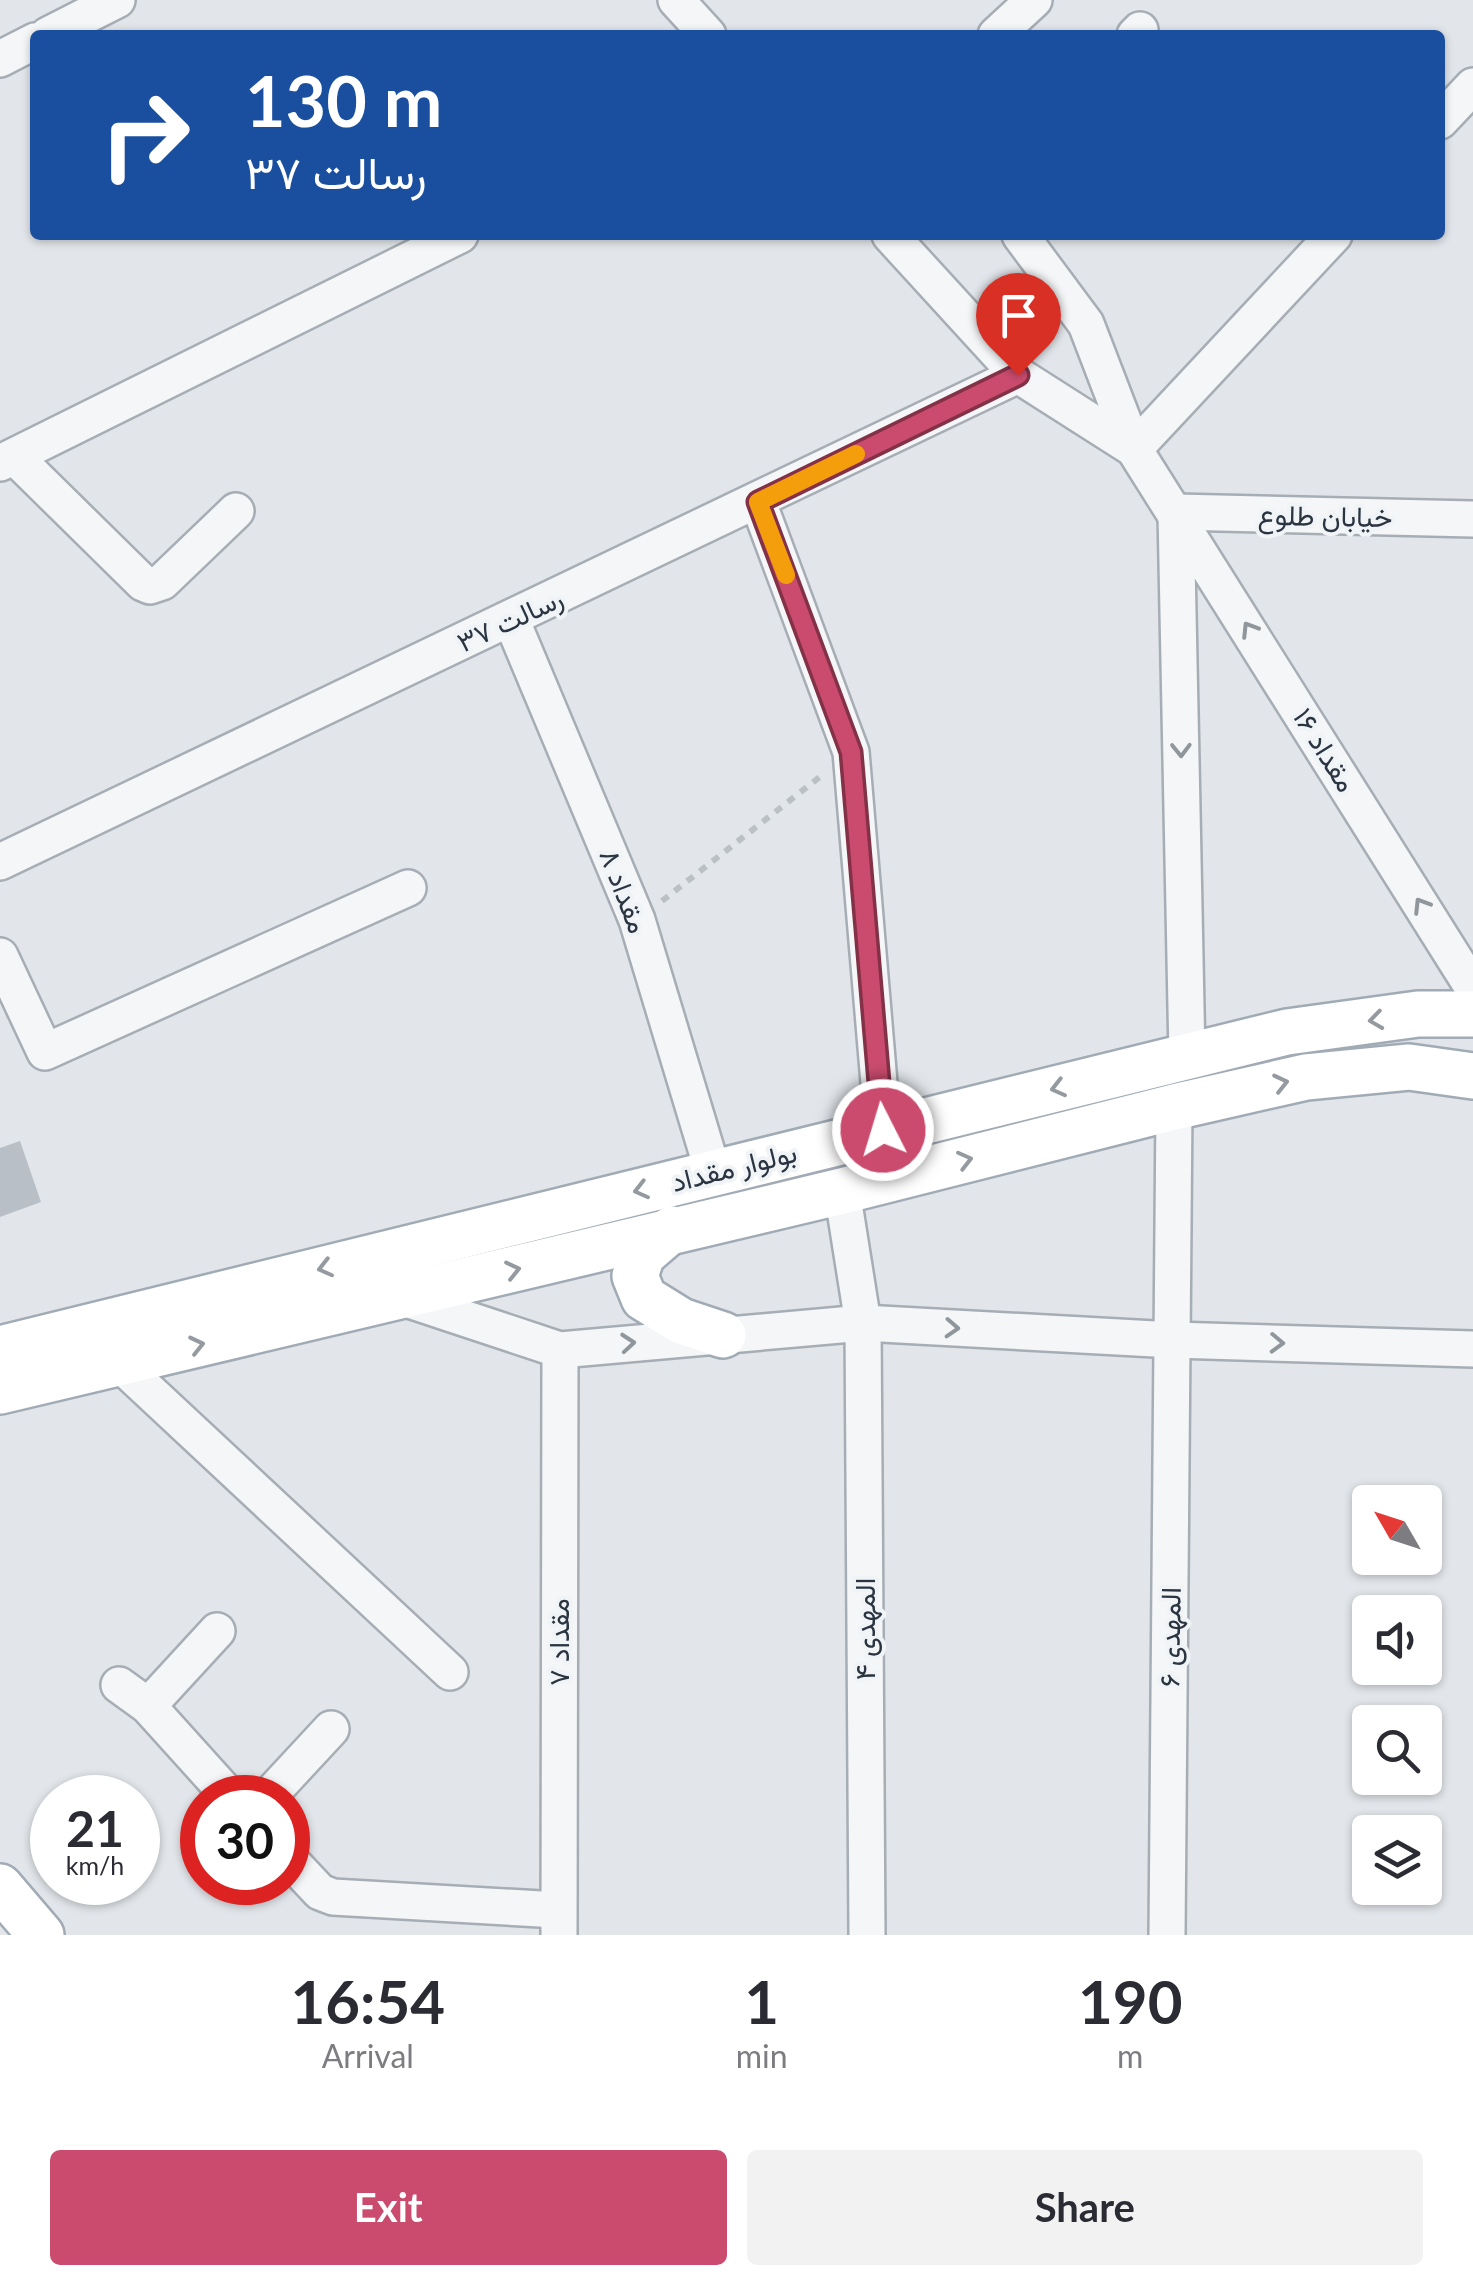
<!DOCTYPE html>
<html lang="en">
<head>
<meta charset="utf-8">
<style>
  :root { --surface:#fff; --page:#f2f2f3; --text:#2b2b33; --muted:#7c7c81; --accent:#ca4b6d }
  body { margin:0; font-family:Lato,Vazirmatn,sans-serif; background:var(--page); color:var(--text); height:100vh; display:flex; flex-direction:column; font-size:38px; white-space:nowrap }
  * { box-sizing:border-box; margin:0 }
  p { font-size:32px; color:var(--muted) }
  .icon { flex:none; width:55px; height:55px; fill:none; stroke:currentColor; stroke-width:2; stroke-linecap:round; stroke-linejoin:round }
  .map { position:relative; height:1935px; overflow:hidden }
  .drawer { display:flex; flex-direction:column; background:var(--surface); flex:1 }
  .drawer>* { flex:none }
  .top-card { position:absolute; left:30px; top:30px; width:1415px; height:210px; border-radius:10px; box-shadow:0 2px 8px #0004; background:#1a4fa0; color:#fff; overflow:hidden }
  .needle { width:65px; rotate:309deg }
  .fabs { position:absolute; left:1352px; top:1485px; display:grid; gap:20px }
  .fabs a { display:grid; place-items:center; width:90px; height:90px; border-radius:10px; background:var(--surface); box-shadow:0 2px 8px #0004; font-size:50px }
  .speed { position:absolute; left:30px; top:1775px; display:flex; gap:20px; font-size:50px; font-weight:700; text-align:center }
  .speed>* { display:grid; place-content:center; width:130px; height:130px; border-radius:50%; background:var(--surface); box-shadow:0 2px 8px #0004; line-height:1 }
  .speed small { font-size:25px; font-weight:400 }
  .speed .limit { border:15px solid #d22; background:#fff; color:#111 }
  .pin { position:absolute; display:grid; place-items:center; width:85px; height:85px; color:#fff; margin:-102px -42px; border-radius:50% 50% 50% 0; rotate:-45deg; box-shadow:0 0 10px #0007 }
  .pin .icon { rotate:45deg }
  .me { position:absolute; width:110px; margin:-55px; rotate:355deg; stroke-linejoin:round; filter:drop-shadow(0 0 8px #0008) }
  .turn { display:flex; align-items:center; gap:35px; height:210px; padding:0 50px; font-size:45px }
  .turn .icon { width:130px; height:130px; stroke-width:2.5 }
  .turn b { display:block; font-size:70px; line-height:85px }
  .eta { display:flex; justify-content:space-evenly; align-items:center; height:170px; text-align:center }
  .eta b { font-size:60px; font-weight:700; line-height:70px }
  .cta { display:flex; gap:20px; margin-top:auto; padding:20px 50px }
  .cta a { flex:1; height:115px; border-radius:10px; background:var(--accent); color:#fff; font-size:40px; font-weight:700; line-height:115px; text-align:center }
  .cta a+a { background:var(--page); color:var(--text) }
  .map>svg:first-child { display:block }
  .building { fill:#b9bfc6 }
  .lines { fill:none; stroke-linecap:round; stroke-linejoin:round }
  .minor-casing { stroke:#a7adb4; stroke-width:40 }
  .major-casing { stroke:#a1abb5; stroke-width:50 }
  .path { stroke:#bbc0c5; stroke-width:6; stroke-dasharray:8 8; stroke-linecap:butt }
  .minor { stroke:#f4f6f8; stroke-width:35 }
  .major { stroke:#fff; stroke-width:45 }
  .oneway { stroke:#8f969c }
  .oneway2 { stroke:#949aa0 }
  .route-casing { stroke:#833147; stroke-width:25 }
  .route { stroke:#ca4b6d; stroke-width:18 }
  .slow { stroke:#f59e0b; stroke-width:18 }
  .labels { text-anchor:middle; stroke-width:8; stroke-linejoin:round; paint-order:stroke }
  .street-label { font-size:28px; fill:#2a3541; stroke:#f1f4f7 }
</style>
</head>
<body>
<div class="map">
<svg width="1473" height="1935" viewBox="0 0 1473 1935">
  <rect width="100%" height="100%" fill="#e2e6ea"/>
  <path class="building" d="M20 1141 41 1202 0 1217V1148Z"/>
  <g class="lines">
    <defs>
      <g id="minor">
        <path d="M676 0 708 35"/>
        <path d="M48 35 117 0"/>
        <path d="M996 35 1034 0"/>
        <path d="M1135 35 1140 30"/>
        <path d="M0 59 35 41"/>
        <path d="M1440 121 1473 86"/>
        <path d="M890 235 1018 375 1134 449 1473 988"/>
        <path d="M1020 235 1086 324 1134 449 1334 235"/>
        <path d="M15 457 143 583 150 586 162 582 236 511"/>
        <path d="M0 463 460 235"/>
        <path d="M758 502 851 752 883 1130"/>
        <path d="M1176 512 1473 519"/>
        <path d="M1176 513 1187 1057"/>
        <path d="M511 619 637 920 713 1172"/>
        <path d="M0 862 1018 375"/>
        <path d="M0 956 45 1052 408 888"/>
        <path d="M842 1191 863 1323 867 1935"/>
        <path d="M400 1297 560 1350 863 1323 1173 1340 1473 1349"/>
        <path d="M120 1364 450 1672"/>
        <path d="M119 1685 148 1706 231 1798"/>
        <path d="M148 1706 217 1631"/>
        <path d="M267 1798 331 1729"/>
        <path d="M288 1858 320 1892 333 1897 558 1910"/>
        <path d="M559 1935 560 1350"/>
        <path d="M1167 1935 1174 1107"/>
      </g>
      <g id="major">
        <path d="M672 1229 642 1255 635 1276 644 1298 681 1321 723 1335"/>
        <path d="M0 1349 1287 1032 1418 1014H1473"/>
        <path d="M0 1391 842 1191 1174 1107 1306 1077 1409 1067 1473 1076"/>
        <path d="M0 1887 41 1935"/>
      </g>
    </defs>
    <use href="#minor" class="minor-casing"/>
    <use href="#major" class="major-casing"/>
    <path class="path" d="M662 901 821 776"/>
    <use href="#minor" class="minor"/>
    <use href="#major" class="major"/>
  </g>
  <defs><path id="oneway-chevron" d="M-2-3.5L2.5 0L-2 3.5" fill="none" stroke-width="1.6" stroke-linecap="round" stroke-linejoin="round" transform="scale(2.5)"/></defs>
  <g class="oneway">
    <use href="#oneway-chevron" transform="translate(1249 629) rotate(-122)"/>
    <use href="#oneway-chevron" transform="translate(1181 750) rotate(89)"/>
    <use href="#oneway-chevron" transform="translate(1421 905) rotate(-122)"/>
    <use href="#oneway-chevron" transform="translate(952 1328) rotate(3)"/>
    <use href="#oneway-chevron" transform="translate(628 1343) rotate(-5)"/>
    <use href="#oneway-chevron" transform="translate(1277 1343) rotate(2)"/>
  </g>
  <g class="oneway2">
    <use href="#oneway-chevron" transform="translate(1376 1020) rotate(172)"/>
    <use href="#oneway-chevron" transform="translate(1281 1083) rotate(-13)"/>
    <use href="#oneway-chevron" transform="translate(1058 1088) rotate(166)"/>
    <use href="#oneway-chevron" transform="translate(965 1160) rotate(-14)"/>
    <use href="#oneway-chevron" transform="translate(641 1190) rotate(166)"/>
    <use href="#oneway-chevron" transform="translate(325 1268) rotate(166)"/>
    <use href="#oneway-chevron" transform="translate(513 1270) rotate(-13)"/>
    <use href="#oneway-chevron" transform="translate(197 1345) rotate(-13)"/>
  </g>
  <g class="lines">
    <defs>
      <path id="route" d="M883 1130 851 752 758 502 1018 375"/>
    </defs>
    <use href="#route" class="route-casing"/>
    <use href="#route" class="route"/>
    <path class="slow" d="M786 575 758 502 856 454"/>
  </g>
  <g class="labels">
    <g class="street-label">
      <text transform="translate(1325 516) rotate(1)" y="10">خیابان طلوع</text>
      <text transform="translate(510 620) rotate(-25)" y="10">رسالت ۳۷</text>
      <text transform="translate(1325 750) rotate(58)" y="10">مقداد ۱۶</text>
      <text transform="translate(624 891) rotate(69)" y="10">مقداد ۸</text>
      <text transform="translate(734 1167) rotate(-14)" y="10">بولوار مقداد</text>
      <text transform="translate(865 1629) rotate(-90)" y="10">المهدی ۴</text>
      <text transform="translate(1170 1637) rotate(-89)" y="10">المهدی ۶</text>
      <text transform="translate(559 1642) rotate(-90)" y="10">مقداد ۷</text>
    </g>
  </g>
</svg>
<div class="fabs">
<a><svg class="needle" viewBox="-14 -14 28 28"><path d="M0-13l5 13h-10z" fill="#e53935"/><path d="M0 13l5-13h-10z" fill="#7c7c81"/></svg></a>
<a><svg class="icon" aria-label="sound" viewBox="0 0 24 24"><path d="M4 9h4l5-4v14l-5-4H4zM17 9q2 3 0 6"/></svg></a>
<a><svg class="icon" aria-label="search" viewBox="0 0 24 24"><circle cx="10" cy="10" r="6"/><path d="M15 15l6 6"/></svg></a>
<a><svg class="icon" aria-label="layers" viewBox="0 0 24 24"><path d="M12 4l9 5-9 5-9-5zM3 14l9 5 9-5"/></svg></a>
</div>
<div class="speed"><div>21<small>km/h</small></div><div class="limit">30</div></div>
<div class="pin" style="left:1018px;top:375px;background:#d93025"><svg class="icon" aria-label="arrive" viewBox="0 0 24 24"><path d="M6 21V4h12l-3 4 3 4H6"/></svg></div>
<svg class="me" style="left:883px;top:1130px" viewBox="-20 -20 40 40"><circle r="17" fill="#ca4b6d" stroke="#fff" stroke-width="3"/><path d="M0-11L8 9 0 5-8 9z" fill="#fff"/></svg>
<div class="top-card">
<div class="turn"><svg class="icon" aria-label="right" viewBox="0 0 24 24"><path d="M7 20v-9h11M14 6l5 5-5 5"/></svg><div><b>130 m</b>رسالت ۳۷</div></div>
</div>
</div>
<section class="drawer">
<div class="eta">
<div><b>16:54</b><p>Arrival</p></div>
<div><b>1</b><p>min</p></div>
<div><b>190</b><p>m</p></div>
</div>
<div class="cta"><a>Exit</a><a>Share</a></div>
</section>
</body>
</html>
